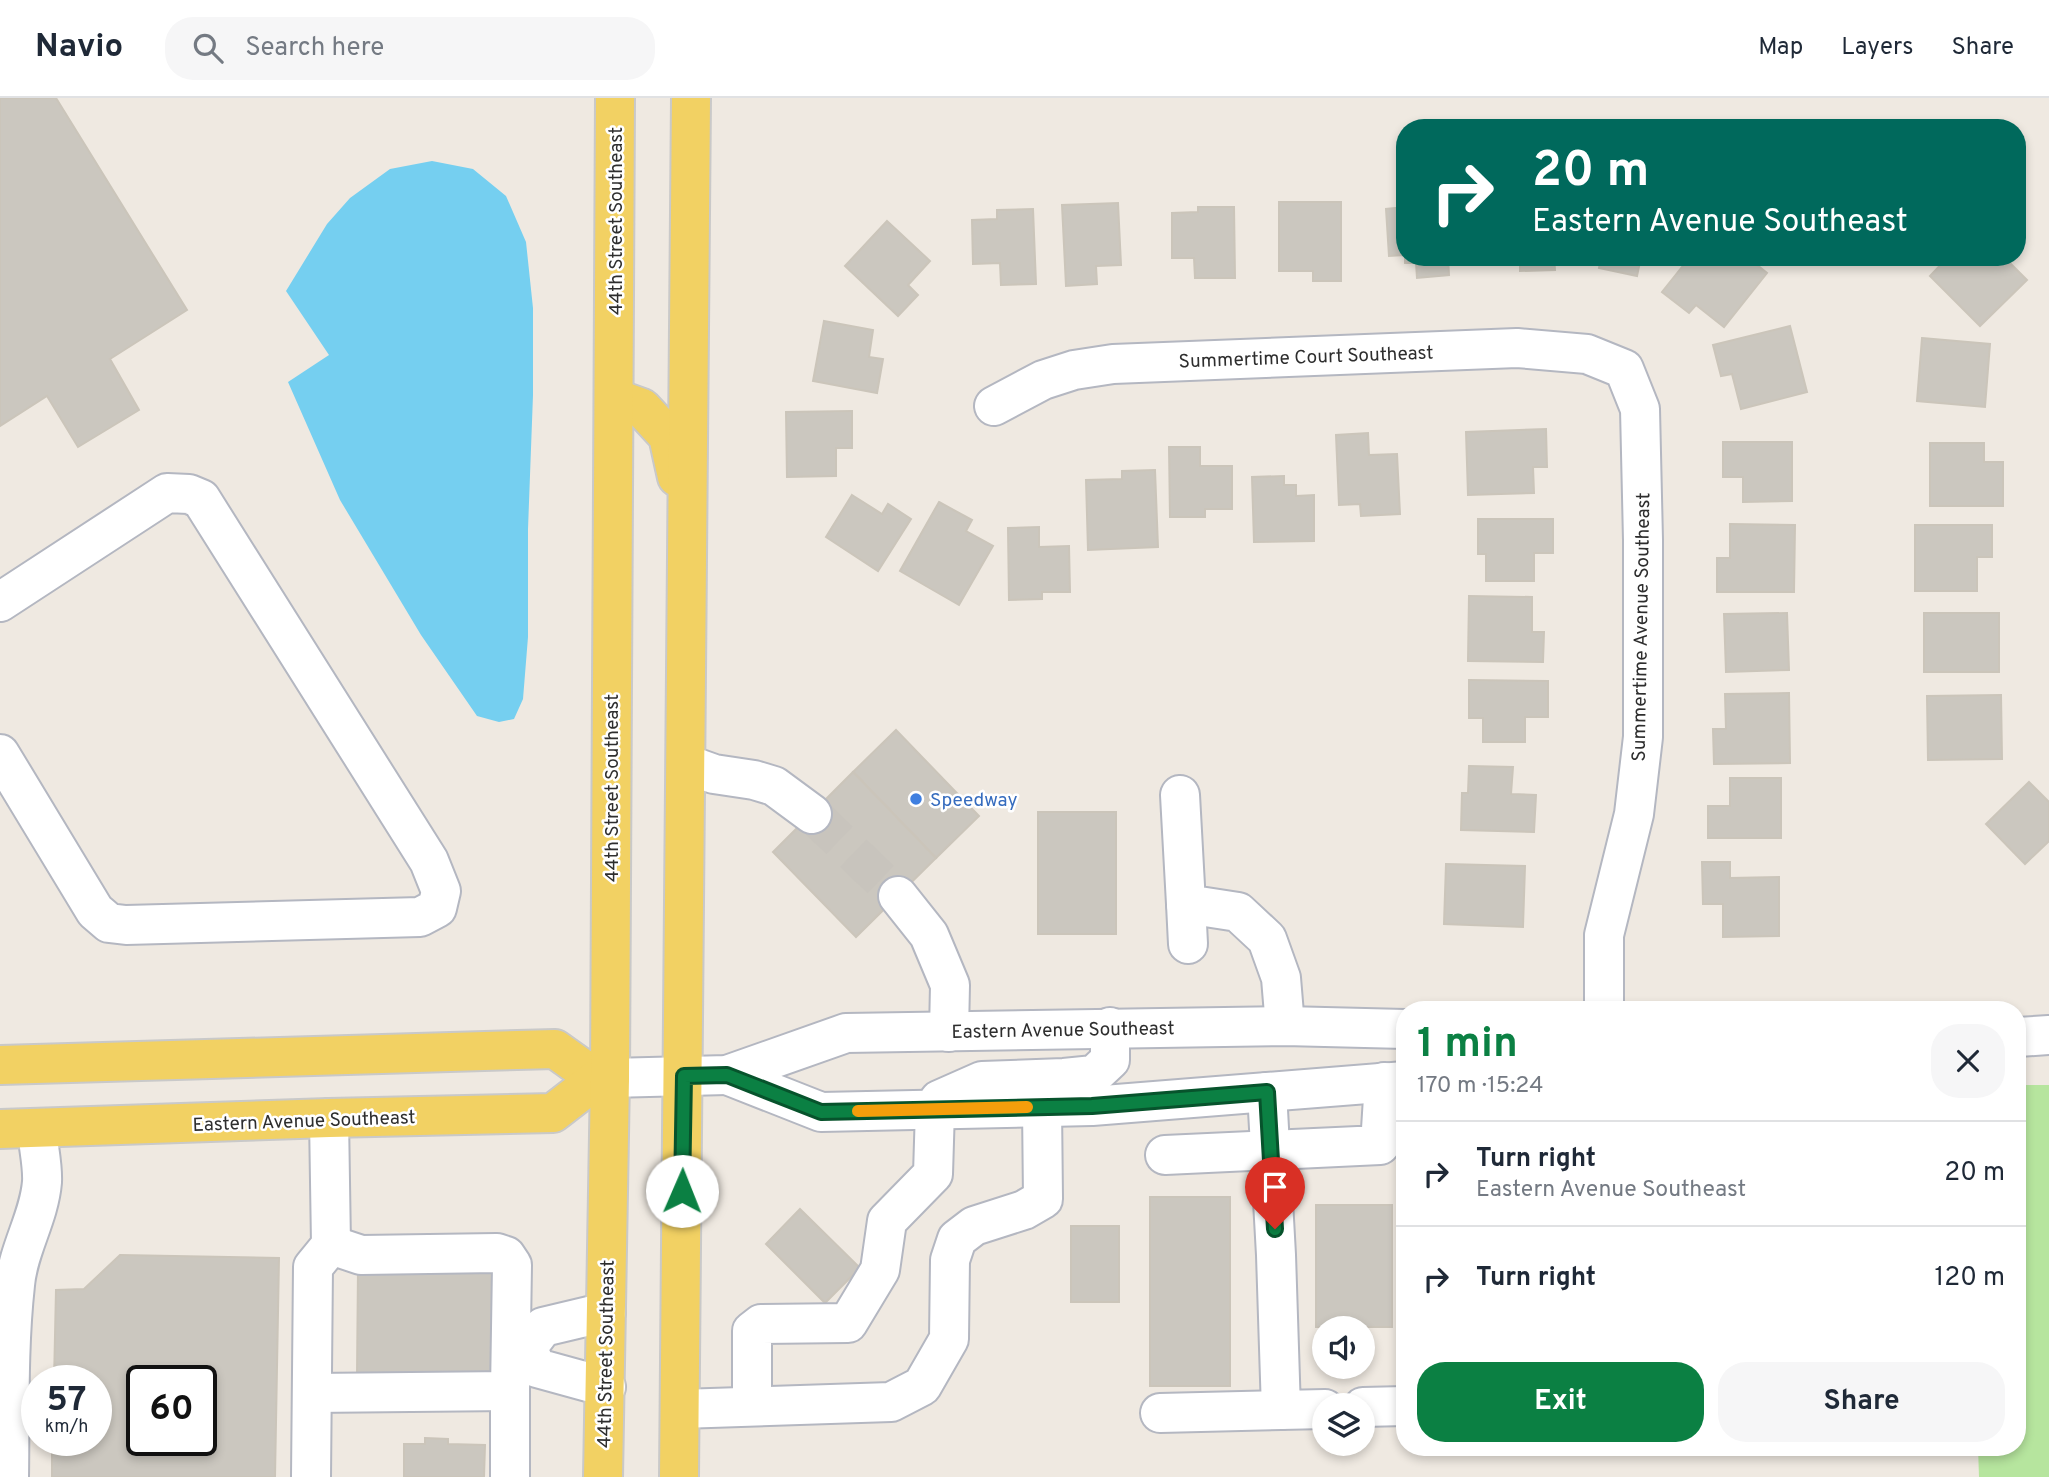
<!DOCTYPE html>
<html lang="en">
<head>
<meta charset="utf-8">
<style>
  :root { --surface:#fff; --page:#f6f6f7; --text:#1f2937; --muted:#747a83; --line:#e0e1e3; --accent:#0b8043 }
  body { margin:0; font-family:Overpass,sans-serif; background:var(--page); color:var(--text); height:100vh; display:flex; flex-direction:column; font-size:26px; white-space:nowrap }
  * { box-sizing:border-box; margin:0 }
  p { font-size:23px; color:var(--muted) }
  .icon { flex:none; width:38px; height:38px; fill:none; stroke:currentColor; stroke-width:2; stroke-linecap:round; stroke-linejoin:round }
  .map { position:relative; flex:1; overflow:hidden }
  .drawer { position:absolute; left:1396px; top:903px; width:630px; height:455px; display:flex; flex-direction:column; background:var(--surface); border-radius:28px; box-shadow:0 4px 10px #0003 }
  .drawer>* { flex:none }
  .top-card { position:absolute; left:1396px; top:21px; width:630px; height:147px; border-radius:28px; box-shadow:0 4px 10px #0003; background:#00695c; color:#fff; overflow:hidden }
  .fabs { position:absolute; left:1312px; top:1218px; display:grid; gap:14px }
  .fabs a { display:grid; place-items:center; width:63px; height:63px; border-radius:50%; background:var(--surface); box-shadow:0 4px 10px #0003; font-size:35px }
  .speed { position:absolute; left:21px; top:1267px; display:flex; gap:14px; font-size:35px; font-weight:700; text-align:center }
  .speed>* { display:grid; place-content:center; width:91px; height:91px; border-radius:50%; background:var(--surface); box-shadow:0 4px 10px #0003; line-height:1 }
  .speed small { font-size:18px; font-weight:400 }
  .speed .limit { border:4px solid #111; border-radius:10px; background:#fff; color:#111 }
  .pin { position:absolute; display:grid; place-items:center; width:60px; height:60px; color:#fff; margin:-72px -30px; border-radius:50% 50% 50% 0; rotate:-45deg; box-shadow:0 0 7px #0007 }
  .pin .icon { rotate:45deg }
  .me { position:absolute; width:77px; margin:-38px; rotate:1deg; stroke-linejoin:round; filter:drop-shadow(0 0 5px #0008) }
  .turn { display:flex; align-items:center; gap:24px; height:147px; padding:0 21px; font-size:32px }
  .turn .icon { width:91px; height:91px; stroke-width:2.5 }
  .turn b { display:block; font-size:49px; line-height:60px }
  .round { display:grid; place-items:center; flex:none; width:74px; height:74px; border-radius:28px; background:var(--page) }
  .overview { display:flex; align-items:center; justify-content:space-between; height:119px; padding:0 21px }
  h1 { font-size:42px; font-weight:700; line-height:52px; color:var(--accent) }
  .button { display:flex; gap:14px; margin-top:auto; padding:14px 21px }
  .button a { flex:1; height:80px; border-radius:28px; background:var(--accent); color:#fff; font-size:28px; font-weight:700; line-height:80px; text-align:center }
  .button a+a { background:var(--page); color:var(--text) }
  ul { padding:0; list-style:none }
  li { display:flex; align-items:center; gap:21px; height:105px; padding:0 21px; border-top:2px solid var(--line) }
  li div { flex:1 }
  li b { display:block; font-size:26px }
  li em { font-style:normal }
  header { display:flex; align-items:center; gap:42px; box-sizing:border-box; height:98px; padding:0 35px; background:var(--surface); border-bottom:2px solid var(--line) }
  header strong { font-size:33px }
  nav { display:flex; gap:38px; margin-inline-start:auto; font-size:24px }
  .search { width:490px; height:63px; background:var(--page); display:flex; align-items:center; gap:18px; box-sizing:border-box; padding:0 24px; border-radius:28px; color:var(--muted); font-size:26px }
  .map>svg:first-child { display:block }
  .green { fill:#b6e59e }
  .water { fill:#75cff0 }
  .building { fill:#cbc7bf; stroke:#cbc5ba; stroke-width:2; fill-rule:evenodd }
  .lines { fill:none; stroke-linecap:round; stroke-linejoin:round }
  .minor-tunnel { stroke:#c8c4bd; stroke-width:38; stroke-dasharray:38 19; stroke-linecap:butt }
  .minor-casing { stroke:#b4b7c1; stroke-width:42 }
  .major-casing { stroke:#c9c9c9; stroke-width:42 }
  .minor { stroke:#fff; stroke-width:38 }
  .major { stroke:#f2d163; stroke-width:38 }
  .route-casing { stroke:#07532c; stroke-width:18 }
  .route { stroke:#0b8043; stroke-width:12 }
  .slow { stroke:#f59e0b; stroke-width:12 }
  .shop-dot { fill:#3f7fe0; stroke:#fff; stroke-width:2.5 }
  .labels { text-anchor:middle; stroke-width:5; stroke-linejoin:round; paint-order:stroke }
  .street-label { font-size:19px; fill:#2e2e2e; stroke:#fff }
  .shop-label { font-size:19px; fill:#366cbe; stroke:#fff; text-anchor:start }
</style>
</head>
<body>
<header>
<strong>Navio</strong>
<div class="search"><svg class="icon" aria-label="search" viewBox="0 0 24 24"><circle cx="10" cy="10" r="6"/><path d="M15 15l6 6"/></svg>Search here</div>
<nav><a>Map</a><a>Layers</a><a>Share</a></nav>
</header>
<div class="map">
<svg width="2049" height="1379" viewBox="0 0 2049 1379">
  <rect width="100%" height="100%" fill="#efe9e1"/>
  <path class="green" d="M2018 987H2049V1379H1979L1978 1349H2018Z"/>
  <path class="water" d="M432 63 473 71 506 98 526 144 533 210V297L528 431V539L523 601 514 621 499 624 477 618 421 537 340 402 288 284 329 257 286 193 327 126 350 100 390 71Z"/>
  <g class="building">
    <path d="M0 0H56L187 212 110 261 139 312 78 349 47 298 0 328Z"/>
    <path d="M1279 104H1341V183H1313V173H1279Z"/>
    <path d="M1118 105 1121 167 1096 168 1097 186 1066 188 1062 107Z"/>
    <path d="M1198 109H1234L1235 180H1195L1194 160H1172V115L1198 114Z"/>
    <path d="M1405 109V159H1448L1449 177 1417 180 1416 165H1405V157L1389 158 1386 111Z"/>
    <path d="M1033 111 1036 186 1001 187 1000 165 973 166 972 122 997 121V112Z"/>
    <path d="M887 123 930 163 908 187 918 197 898 218 845 168Z"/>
    <path d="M1520 159H1554L1555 172 1520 173Z"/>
    <path d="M1601 159H1641L1637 178 1599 170Z"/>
    <path d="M1690 159H1747L1767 175 1724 229 1696 207 1689 215 1662 194Z"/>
    <path d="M1948 159H2004L2027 182 1980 228 1930 178Z"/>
    <path d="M824 223 873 232 869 259 883 261 877 295 813 283Z"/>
    <path d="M1790 228 1807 294 1741 311 1732 276 1721 278 1713 247Z"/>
    <path d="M1922 240 1990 246 1985 309 1917 303Z"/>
    <path d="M852 313V350H836V378L787 379 786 314Z"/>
    <path d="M1546 331 1547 369H1533L1534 395 1468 397 1466 334Z"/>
    <path d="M1368 335 1369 357 1397 356 1400 416 1361 418 1360 406 1339 407 1336 337Z"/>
    <path d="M1723 344H1792V403L1743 404V379H1723Z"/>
    <path d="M1930 345H1984V364H2003V408H1930Z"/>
    <path d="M1169 349H1200V368H1232V411H1205V419H1170Z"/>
    <path d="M1155 372 1158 449 1088 452 1086 382 1122 381V373Z"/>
    <path d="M1284 378V387H1296V398L1314 397V443L1254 444 1252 379Z"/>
    <path d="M852 397 882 416 888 406 911 421 878 473 826 439Z"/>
    <path d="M939 404 972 422 966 433 993 448 959 507 900 473Z"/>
    <path d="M1478 421H1553V455H1534V483H1486V456H1478Z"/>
    <path d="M1730 426 1795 427 1794 494H1717V460H1730Z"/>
    <path d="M1915 427H1992V459H1977V493H1915Z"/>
    <path d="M1039 429V449L1069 448 1070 494H1042V501L1009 502 1008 430Z"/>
    <path d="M1469 498 1532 499V534H1544L1543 564 1468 563Z"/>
    <path d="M1787 515 1789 572 1726 574 1724 516Z"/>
    <rect x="1924" y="515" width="75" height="59"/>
    <path d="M1469 582 1548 583V619H1525V644H1483V620H1469Z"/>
    <path d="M1789 595 1790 665 1714 666 1713 631H1726L1725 596Z"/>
    <path d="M2001 597 2002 661 1928 662 1927 598Z"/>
    <path d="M896 632 979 718 936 760 853 674Z"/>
    <path d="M1469 668 1513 669 1511 696 1536 697 1534 734 1461 732 1462 695H1468Z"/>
    <path d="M853 674 936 760 856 839 773 754Z"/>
    <path d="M1730 680H1781V740H1708V708H1730Z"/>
    <path d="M2029 684 2049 704V743L2025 766 1986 726Z"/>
    <rect x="1038" y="714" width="78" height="122"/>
    <path d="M1702 764H1730V780L1779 779V838L1723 839V806H1703Z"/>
    <path d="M1446 766 1525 768 1523 829 1444 826Z"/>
    <rect x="1150" y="1099" width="80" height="189"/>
    <rect x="1316" y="1107" width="76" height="122"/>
    <path d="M800 1111 860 1170 825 1205 766 1146Z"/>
    <rect x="1071" y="1128" width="48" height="76"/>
    <path d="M120 1157 279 1160 275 1379H52V1342H96V1283H54L56 1192 84 1191ZM142 1283H201V1342H142Z"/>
    <path d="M358 1171 500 1173 499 1279 357 1277Z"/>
    <path d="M425 1340 448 1341V1346L485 1347 484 1379H404V1346H425Z"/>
  </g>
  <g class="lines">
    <path class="minor-tunnel" d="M812 716 898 798"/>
    <defs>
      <g id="minor">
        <path d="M994 308 1043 282 1074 272 1113 266 1517 250 1587 256 1624 271 1640 311 1643 442V639L1634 716 1604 837V912"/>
        <path d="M0 504 167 395 189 396 201 401 429 763 441 793 437 810 420 819 126 827 109 825 95 813 0 656"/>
        <path d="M686 666 714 676 754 682 774 688 812 716"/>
        <path d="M1180 697 1186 806 1238 814 1267 841 1281 880 1285 928"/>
        <path d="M898 798 929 837 950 887 949 934"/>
        <path d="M1186 806 1188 846"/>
        <path d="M2018 939 2049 937"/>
        <path d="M727 977 821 1014 1092 1008 1405 983"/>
        <path d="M610 980 727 977 846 935 1285 928 1405 931"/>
        <path d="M1267 994 1276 1157 1281 1312 1325 1311"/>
        <path d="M939 1002 982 983 1064 980 1094 977 1110 962V929"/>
        <path d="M1165 1057 1380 1047 1384 984"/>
        <path d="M606 1214 543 1229 527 1250 537 1270 606 1289"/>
        <path d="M510 1293V1379"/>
        <path d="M312 1295 510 1293 512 1167 506 1158 497 1155 361 1157 331 1147"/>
        <path d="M752 1308V1233L761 1226 848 1225 880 1172 887 1123 933 1076 935 1011"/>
        <path d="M1363 1309 1405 1308"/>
        <path d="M680 1311 891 1304 922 1288 949 1241 950 1162 957 1141 974 1128 1024 1112 1043 1101 1042 1009"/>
        <path d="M1160 1315 1281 1312"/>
        <path d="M9 1379C10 1315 8 1250 15 1187 18 1151 39 1120 42 1084 43 1067 38 1048 37 1031"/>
        <path d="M311 1379 313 1169 331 1147 329 1020"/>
      </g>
      <g id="major">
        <path d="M614 300 642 310 668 338 677 379"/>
        <path d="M0 967 555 951 597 981"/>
        <path d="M0 1031 329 1020 553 1015 597 981 610 980"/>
        <path d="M603 1379 610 980 615 0"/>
        <path d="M679 1379 691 0"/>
      </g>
    </defs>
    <use href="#minor" class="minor-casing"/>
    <use href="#major" class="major-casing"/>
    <use href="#minor" class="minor"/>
    <use href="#major" class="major"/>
  </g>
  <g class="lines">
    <defs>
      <path id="route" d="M682 1093 684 978 727 977 821 1014 1092 1008 1267 994 1275 1131"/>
    </defs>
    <use href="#route" class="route-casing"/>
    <use href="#route" class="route"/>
    <path class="slow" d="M858 1013 1027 1009"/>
  </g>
  <circle class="shop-dot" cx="916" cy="701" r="7"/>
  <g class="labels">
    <g class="street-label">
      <text transform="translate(615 123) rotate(-90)" y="7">44th Street Southeast</text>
      <text transform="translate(1306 258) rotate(-2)" y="7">Summertime Court Southeast</text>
      <text transform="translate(1640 529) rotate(-89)" y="7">Summertime Avenue Southeast</text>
      <text transform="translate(611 690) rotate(-90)" y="7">44th Street Southeast</text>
      <text transform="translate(1063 931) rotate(-1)" y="7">Eastern Avenue Southeast</text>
      <text transform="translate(304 1022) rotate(-2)" y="7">Eastern Avenue Southeast</text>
      <text transform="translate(605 1256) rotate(-89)" y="7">44th Street Southeast</text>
    </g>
    <g class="shop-label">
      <text x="930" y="708">Speedway</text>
    </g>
  </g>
</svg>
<div class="fabs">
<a><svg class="icon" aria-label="sound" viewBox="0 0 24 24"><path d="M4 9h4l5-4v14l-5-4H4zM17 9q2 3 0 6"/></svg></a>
<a><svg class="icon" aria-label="layers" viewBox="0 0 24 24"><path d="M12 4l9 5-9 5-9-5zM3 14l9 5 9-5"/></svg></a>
</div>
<div class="speed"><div>57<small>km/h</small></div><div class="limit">60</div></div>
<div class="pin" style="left:1275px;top:1131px;background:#d93025"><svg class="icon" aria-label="arrive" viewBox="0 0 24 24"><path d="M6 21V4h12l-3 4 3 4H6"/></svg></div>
<svg class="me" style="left:682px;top:1093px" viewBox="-20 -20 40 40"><circle r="19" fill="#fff"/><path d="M0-13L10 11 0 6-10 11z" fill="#0b8043"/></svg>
<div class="top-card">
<div class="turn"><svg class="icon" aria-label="right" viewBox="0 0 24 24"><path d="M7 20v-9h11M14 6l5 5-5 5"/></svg><div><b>20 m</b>Eastern Avenue Southeast</div></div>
</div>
<section class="drawer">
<div class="overview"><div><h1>1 min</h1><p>170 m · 15:24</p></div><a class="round"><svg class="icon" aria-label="close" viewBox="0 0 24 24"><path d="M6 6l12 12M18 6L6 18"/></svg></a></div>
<ul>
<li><svg class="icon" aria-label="right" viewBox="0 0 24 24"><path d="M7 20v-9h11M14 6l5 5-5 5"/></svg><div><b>Turn right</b><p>Eastern Avenue Southeast</p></div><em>20 m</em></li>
<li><svg class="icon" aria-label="right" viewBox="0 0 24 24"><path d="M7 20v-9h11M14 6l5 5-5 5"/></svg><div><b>Turn right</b></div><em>120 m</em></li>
</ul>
<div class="button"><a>Exit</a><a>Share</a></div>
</section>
</div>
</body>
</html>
